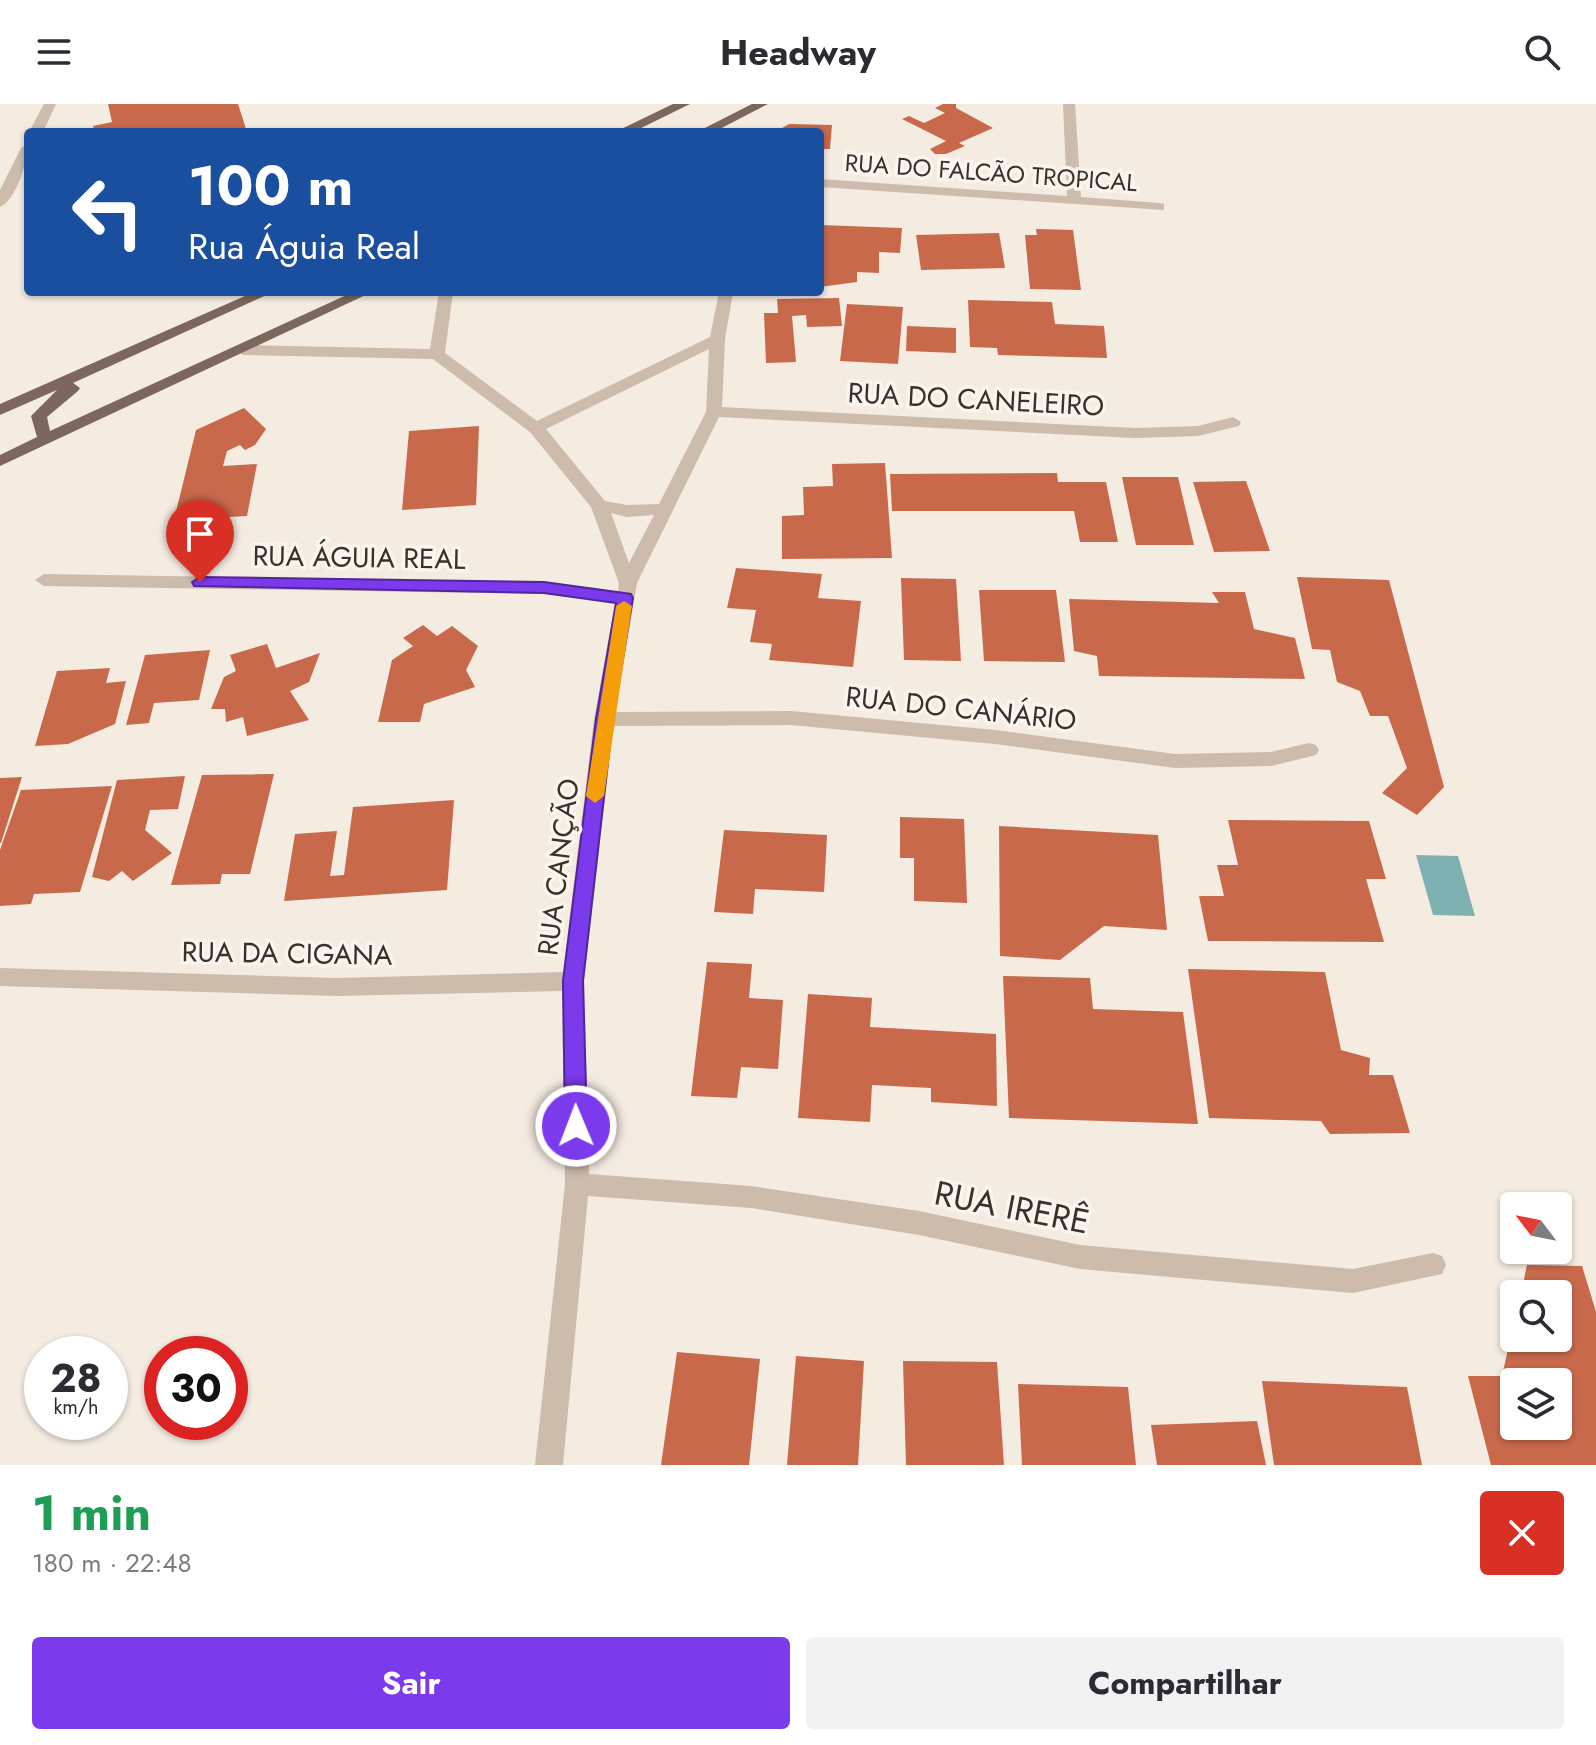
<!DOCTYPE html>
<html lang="pt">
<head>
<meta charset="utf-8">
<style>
  :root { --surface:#fff; --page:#f2f2f3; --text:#2b2b33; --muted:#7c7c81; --accent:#7c3aed }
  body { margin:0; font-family:Jost,sans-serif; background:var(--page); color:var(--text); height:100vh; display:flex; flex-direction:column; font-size:30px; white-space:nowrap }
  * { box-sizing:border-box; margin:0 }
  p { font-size:26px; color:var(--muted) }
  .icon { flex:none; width:44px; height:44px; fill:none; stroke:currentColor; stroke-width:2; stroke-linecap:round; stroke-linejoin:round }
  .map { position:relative; height:1361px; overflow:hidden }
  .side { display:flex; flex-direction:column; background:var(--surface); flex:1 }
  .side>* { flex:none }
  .hud { position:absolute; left:24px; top:24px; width:800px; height:168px; border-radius:8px; box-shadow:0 2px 6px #0004; background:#1a4fa0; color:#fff; overflow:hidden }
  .needle { width:52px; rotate:302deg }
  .controls { position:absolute; left:1500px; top:1088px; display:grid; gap:16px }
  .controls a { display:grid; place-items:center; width:72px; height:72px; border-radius:8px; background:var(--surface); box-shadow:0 2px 6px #0004; font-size:40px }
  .speed { position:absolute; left:24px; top:1232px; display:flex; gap:16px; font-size:40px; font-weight:700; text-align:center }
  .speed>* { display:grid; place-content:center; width:104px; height:104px; border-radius:50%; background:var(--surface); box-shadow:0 2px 6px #0004; line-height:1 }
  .speed small { font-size:20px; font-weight:400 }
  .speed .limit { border:12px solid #d22; background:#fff; color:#111 }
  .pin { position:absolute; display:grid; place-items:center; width:68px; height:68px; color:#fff; margin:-82px -34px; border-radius:50% 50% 50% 0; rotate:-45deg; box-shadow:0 0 8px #0007 }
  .pin .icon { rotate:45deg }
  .me { position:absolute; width:88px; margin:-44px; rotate:359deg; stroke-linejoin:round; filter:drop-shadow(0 0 6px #0008) }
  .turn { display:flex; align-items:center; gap:28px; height:168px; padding:0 32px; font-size:36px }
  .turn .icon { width:104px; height:104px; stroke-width:2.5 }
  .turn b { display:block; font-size:56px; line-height:68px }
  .round { display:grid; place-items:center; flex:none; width:84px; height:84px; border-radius:8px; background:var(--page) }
  .head { display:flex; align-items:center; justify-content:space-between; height:136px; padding:0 32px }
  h1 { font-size:48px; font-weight:700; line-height:60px; color:#1e9e55 }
  .button { display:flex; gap:16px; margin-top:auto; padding:16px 32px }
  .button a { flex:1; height:92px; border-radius:8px; background:var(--accent); color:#fff; font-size:32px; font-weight:700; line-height:92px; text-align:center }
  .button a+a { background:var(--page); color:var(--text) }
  header { display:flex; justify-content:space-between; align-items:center; height:104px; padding:0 32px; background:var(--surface); font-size:36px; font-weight:700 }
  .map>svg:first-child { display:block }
  .water { fill:#7fb0b2 }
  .building { fill:#c8694b; fill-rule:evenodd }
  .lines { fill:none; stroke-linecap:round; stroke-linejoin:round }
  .minor { fill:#cdbbac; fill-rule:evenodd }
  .major { fill:#7d675c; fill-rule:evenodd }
  .route { fill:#7c3aed; stroke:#51269a; stroke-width:2 }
  .slow { fill:#f59e0b }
  .labels { text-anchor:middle; stroke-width:7; stroke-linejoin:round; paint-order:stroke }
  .far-street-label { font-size:24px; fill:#3b302b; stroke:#fbf5ee }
  .street-label { font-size:28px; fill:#3b302b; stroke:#fbf5ee }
  .near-street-label { font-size:34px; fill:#3b302b; stroke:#fbf5ee }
</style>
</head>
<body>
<header><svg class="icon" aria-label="menu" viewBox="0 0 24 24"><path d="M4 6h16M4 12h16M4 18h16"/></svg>Headway<svg class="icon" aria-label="search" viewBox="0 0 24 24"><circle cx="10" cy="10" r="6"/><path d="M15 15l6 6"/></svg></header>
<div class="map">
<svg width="1596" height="1361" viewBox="0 0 1596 1361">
  <rect width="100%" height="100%" fill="#f4ebe1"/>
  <path class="water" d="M1416 751 1458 752 1475 812 1433 811Z"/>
  <g class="building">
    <path d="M108 0H238L247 28H95L93 22 112 18Z"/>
    <path d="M943 0H956V4L993 24 959 39 965 42 946 50H935L930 45 946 37 902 15 909 12 924 19 945 9 935 4Z"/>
    <path d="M789 20 832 21 830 45H820V28H775Z"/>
    <path d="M820 121 902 124 900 149 879 148V169L857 168V178L820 183Z"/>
    <path d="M1036 125 1073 126 1081 186 1030 185 1025 131H1037Z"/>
    <path d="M999 129 1005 164 921 166 916 131Z"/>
    <path d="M839 194 842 222 807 223 806 211 792 212 796 258 766 259 764 209H778L777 195Z"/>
    <path d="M968 196 1052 198 1055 220 1104 222 1107 254 998 251 997 244 970 243Z"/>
    <path d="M847 200 903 203 898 260 840 257Z"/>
    <path d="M907 222 956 224V249L906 247Z"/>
    <path d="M244 304 266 325 255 341 245 346 240 341 227 347 223 362 257 360 247 412 174 416 196 326Z"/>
    <path d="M479 322 476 401 402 406 409 327Z"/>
    <path d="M885 359 892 454 782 455V412L804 411 803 383 833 382 832 360Z"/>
    <path d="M1057 369 1058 378H1106L1118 438H1080L1074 407H892L890 370Z"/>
    <path d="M1122 373H1178L1194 441H1136Z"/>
    <path d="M1246 377 1270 447 1214 448 1193 378Z"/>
    <path d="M736 464 822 470 818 494 861 497 853 563 769 556 772 540 750 538 756 506 727 504Z"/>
    <path d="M1297 473 1389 476 1444 683 1417 711 1382 689 1407 664 1388 612H1370L1360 587 1337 578 1330 546 1312 545Z"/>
    <path d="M901 474 956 475 961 557 904 556Z"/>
    <path d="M979 486H1056L1065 558 984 557Z"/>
    <path d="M1212 488H1245L1254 525 1295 534 1305 575 1099 572 1097 552 1074 547 1069 495 1219 499Z"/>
    <path d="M423 521 437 532 452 522 478 542 466 566 475 583 424 600 420 618H378L392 556 413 542 403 534Z"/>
    <path d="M267 540 276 564 320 549 309 578 290 587 309 616 247 632 243 613 226 618 225 605H211L224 573 236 567 230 551Z"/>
    <path d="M210 546 199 596 154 599 149 619 126 621 145 551Z"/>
    <path d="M110 564 106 579 126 577 115 620 68 640 35 642 57 567Z"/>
    <path d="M274 670 250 770H222L220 780 171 781 202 671Z"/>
    <path d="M185 672 178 705 150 706 145 726 172 749 133 777 122 767 109 777 92 773 117 676Z"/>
    <path d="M22 673 1 739H0V674Z"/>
    <path d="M112 682 80 788 34 790 31 800 0 802V746L21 686Z"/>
    <path d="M454 696 447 786 284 797 295 730 337 727 330 772 344 771 353 703Z"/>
    <path d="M900 713 964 715 967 799 914 797V754H900Z"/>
    <path d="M1228 716 1369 717 1386 775H1366L1384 838 1208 837 1199 792H1224L1217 761H1238Z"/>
    <path d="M999 722 1158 731 1167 826 1104 822 1060 856 1000 852Z"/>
    <path d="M724 726 827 731 824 788 755 785 753 810 714 808Z"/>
    <path d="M707 858 752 860 749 894 783 896 778 965 741 963 737 994 691 992Z"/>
    <path d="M1188 865 1325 868 1341 946 1370 954 1369 971H1393L1410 1029 1330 1030 1321 1017 1209 1014Z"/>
    <path d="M1003 872 1090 874 1093 905 1183 908 1198 1020 1009 1014Z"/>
    <path d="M808 890 872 894 870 923 996 930 997 1002 931 998V984L872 981 870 1018 798 1014Z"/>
    <path d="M1527 1161 1582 1162 1596 1208V1361H1491L1468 1272H1502L1513 1223 1514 1234H1558V1190H1521ZM1514 1278H1558V1322H1514Z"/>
    <path d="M677 1248 760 1255 749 1361H661Z"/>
    <path d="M796 1252 864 1257 858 1361H787Z"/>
    <path d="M903 1257 997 1258 1004 1361H906Z"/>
    <path d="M1262 1277 1407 1283 1422 1361H1274Z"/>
    <path d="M1018 1280 1128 1283 1136 1361H1022Z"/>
    <path d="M1257 1317 1266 1361H1157L1151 1321Z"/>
  </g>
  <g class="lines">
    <g class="minor">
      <path d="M44 0H56L43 28H29Z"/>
      <path d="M1063 0H1075L1081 93 1159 99 1164 100V106L820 83V75L1067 92Z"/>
      <path d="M28 40C28 57 16 96 0 103V86L21 44Z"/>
      <path d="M439 188H453L445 249 537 317 710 233 719 188H733L725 235 722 303 1135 324 1198 322 1233 313 1241 318 1239 322 1198 332 1135 334 719 313 637 479 615 608 791 607 995 626 1175 650 1271 648 1309 639 1316 641 1319 646 1316 651 1271 662 1175 664 995 640 791 621 613 622 584 877 589 1070 751 1082 919 1107 1080 1141 1353 1165 1433 1149 1442 1152 1446 1161 1442 1170 1353 1189 1080 1165 919 1131 751 1104 588 1092 563 1361H535L565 1080 562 887 336 892 0 882V864L336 874 563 868 594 615 615 499 544 490 44 482 35 476 44 470 544 478 618 487 619 479 591 403 530 328 433 255 243 251 235 246 243 241 430 245ZM709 245 706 308 659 400 627 401 605 397 546 325ZM611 409 627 413 654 411 629 459Z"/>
    </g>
    <g class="major">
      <path d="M673 0H690L633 28H615Z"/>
      <path d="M752 0H768L714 28H697Z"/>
      <path d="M254 188H273L73 279 80 284 78 287 47 313 50 327 353 188H372L0 362V351L37 333 31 312 57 286 0 311V300Z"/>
    </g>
  </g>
  <path class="route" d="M200 473 544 478 631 490 633 494 613 615 583 877 587 1022 584 1029 576 1032 568 1029 565 1022 563 877 596 615 616 499 544 489 194 482 192 478Z"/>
  <path class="slow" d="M624 497 632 502 604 692 595 699 586 692 616 502Z"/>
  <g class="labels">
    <g class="far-street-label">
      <text transform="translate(991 69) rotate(4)" y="8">RUA DO FALCÃO TROPICAL</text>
    </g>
    <g class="street-label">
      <text transform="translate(976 295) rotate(3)" y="10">RUA DO CANELEIRO</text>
      <text transform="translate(359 453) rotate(1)" y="10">RUA ÁGUIA REAL</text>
      <text transform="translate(961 604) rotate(6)" y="10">RUA DO CANÁRIO</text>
      <text transform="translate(558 763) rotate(-83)" y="10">RUA CANÇÃO</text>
      <text transform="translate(287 849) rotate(1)" y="10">RUA DA CIGANA</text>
    </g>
    <g class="near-street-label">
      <text transform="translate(1012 1103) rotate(11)" y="12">RUA IRERÊ</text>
    </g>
  </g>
</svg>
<div class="controls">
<a><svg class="needle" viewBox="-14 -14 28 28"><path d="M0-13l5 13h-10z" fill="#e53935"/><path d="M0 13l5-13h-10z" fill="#7c7c81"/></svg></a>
<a><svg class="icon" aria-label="search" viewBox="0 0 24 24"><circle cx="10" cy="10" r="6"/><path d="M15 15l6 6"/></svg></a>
<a><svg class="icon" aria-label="layers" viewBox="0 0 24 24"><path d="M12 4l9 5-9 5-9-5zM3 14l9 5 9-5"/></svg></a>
</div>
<div class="speed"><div>28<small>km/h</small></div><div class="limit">30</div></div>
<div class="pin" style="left:200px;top:478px;background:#d93025"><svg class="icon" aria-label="arrive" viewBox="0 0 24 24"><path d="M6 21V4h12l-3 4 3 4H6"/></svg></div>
<svg class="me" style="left:576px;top:1022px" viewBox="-20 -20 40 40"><circle r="17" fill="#7c3aed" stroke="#fff" stroke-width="3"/><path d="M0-11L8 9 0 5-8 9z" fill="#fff"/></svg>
<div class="hud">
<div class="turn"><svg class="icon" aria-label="left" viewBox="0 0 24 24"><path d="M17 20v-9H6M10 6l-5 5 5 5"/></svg><div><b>100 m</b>Rua Águia Real</div></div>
</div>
</div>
<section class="side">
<div class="head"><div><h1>1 min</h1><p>180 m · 22:48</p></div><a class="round" style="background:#d93025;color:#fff"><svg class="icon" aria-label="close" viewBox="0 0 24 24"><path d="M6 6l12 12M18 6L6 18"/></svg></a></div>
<div class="button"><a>Sair</a><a>Compartilhar</a></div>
</section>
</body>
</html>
